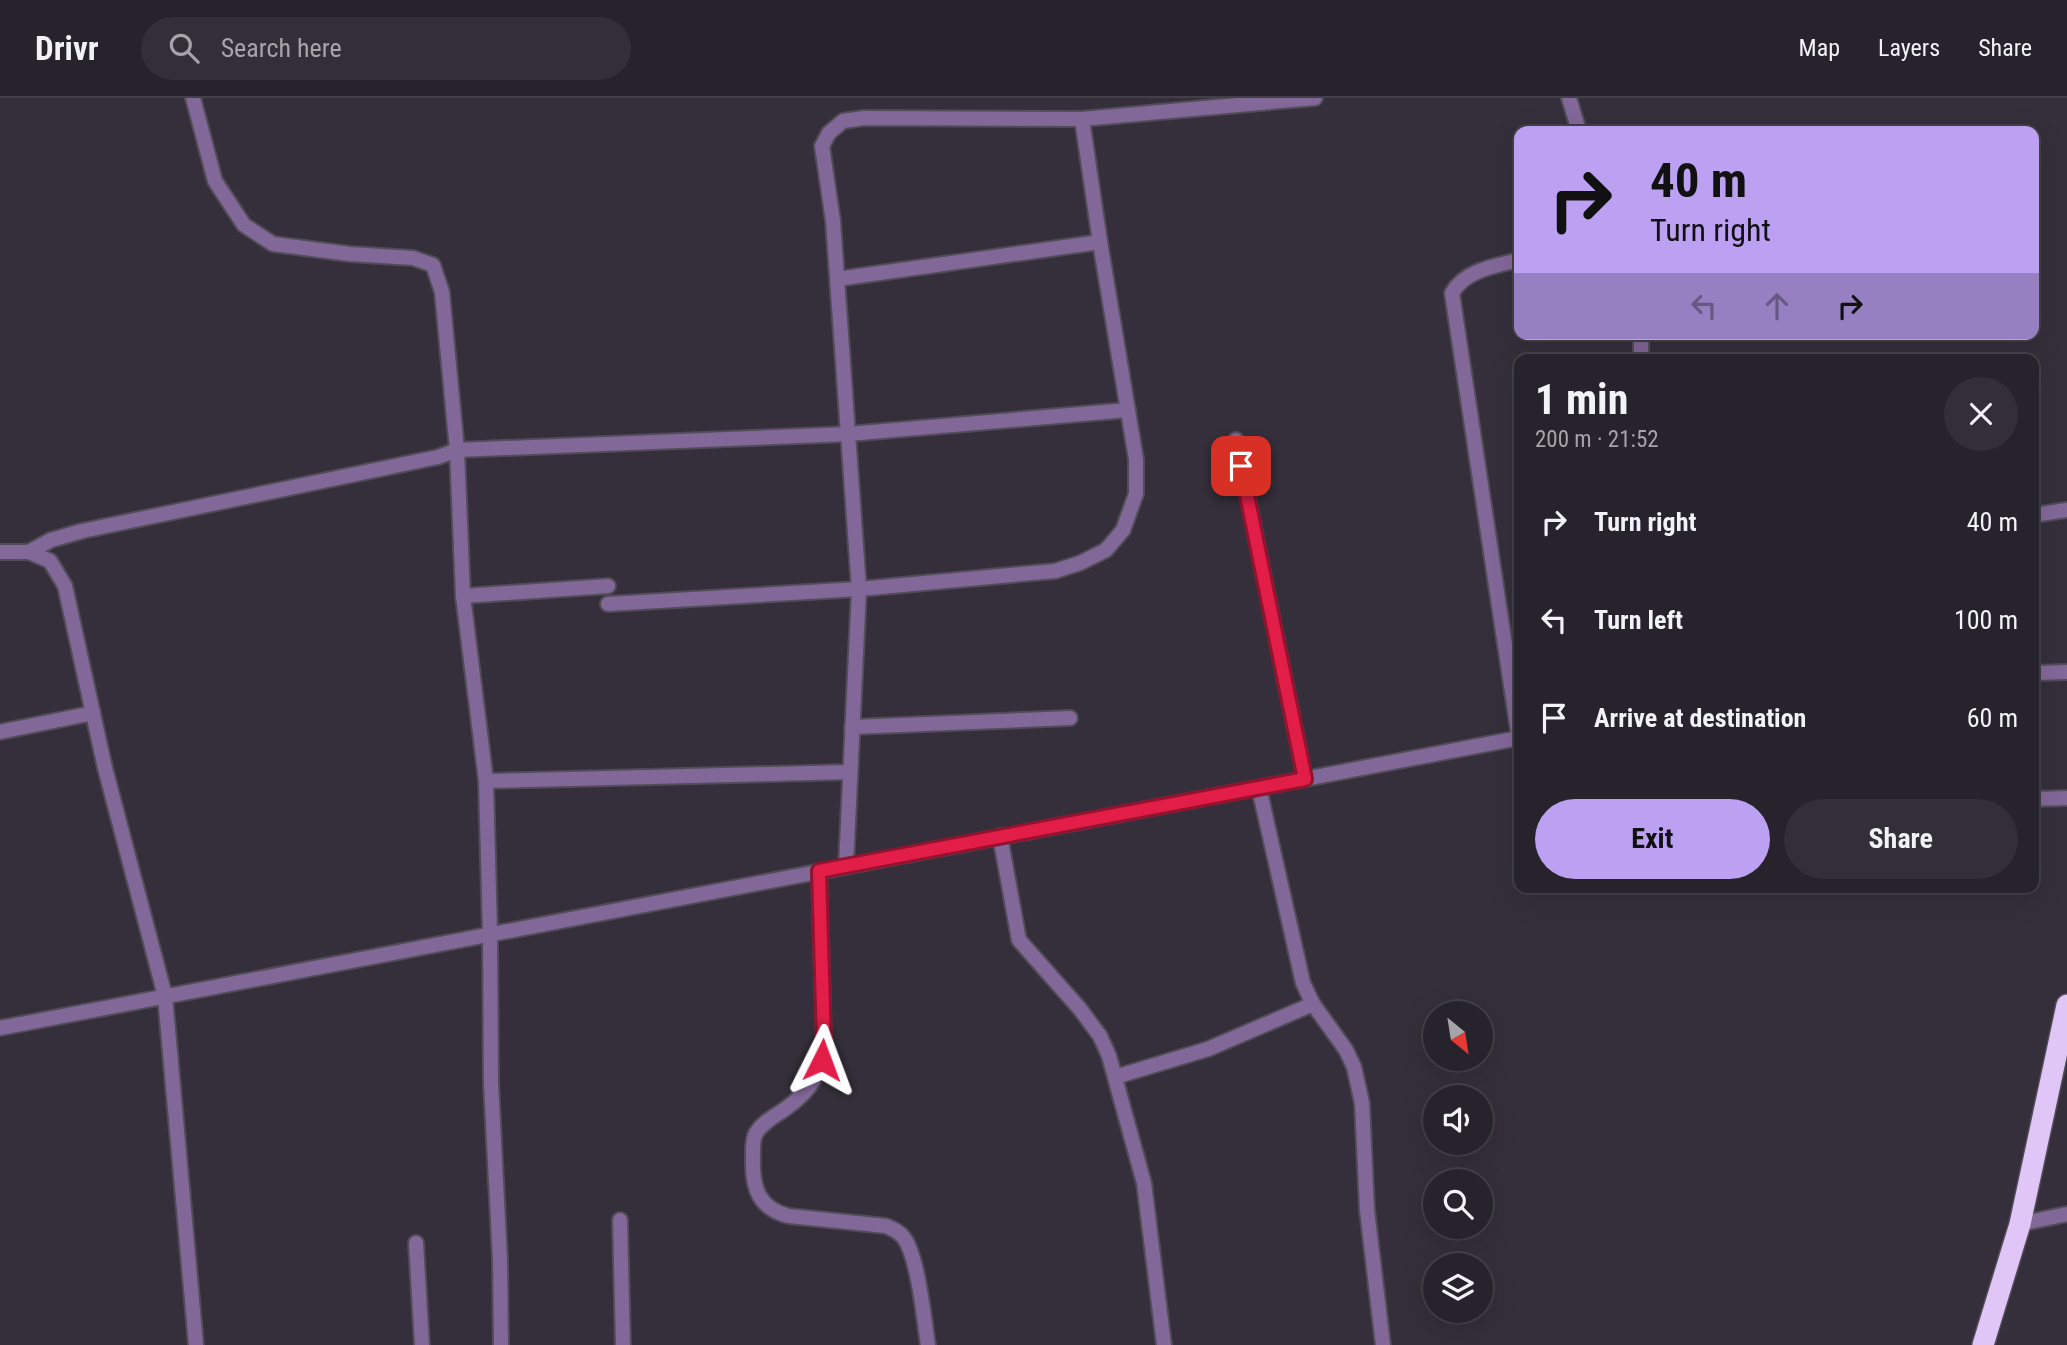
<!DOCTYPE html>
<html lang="en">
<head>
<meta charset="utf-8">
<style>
  :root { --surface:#27232c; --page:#332f38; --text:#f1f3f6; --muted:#a4a4a9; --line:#434048; --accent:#bca0f2 }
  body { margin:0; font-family:"Roboto Condensed",sans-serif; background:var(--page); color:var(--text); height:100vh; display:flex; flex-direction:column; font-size:26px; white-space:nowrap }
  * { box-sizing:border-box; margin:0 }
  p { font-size:23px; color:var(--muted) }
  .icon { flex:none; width:38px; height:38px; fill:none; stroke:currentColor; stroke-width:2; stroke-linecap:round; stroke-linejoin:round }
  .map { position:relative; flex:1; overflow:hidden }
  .side { position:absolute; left:1514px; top:256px; width:525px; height:539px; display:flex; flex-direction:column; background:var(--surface); border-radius:14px; box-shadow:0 7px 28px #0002,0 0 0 2px var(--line) }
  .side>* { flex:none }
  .hud { position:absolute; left:1514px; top:28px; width:525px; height:214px; border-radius:14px; box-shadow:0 7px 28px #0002,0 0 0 2px var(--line); background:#bca0f2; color:#111; overflow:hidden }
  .needle { width:46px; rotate:150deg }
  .controls { position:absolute; left:1423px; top:903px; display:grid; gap:14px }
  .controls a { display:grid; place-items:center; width:70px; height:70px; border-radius:50%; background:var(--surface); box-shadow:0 7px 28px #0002,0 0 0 2px var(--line); font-size:35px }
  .pin { position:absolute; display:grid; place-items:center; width:60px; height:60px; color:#fff; margin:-30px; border-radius:14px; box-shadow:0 4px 10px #0006 }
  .me { position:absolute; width:77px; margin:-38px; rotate:3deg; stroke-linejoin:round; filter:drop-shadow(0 0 5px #0008) }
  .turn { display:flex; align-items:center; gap:24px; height:147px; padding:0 21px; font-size:32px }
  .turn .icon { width:91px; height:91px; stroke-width:2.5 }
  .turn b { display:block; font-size:49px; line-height:60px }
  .lanes { display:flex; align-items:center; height:66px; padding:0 21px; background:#0003; justify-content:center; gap:35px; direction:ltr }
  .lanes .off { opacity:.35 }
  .round { display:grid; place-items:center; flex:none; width:74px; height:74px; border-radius:37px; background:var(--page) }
  .summary { display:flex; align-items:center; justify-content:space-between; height:119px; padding:0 21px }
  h1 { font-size:42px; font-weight:700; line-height:52px }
  .cta { display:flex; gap:14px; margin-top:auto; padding:14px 21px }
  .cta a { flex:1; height:80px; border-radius:42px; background:var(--accent); color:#111; font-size:28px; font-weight:700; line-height:80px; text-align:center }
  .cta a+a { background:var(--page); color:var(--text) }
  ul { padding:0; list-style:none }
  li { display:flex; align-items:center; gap:21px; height:98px; padding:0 21px }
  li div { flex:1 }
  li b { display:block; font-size:26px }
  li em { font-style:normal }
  header { display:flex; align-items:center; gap:42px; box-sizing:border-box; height:98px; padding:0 35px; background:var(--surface); border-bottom:2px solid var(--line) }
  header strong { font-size:33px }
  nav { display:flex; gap:38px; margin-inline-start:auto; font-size:24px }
  .search { width:490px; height:63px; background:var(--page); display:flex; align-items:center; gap:18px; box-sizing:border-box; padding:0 24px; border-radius:38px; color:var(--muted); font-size:26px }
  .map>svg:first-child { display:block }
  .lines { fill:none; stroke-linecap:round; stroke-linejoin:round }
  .street-casing { stroke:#514c57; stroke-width:18 }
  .highway-casing { stroke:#514c57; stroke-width:24 }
  .street { stroke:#826899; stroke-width:14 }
  .highway { stroke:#dfc6f6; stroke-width:21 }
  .route-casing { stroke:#92132f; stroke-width:18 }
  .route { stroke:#e11d48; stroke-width:12 }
</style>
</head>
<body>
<header>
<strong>Drivr</strong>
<div class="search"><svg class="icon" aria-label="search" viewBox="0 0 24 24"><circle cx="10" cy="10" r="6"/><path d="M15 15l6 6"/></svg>Search here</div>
<nav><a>Map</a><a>Layers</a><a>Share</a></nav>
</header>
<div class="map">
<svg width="2067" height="1247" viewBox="0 0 2067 1247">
  <rect width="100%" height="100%" fill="#342f3a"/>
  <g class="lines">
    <defs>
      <g id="street">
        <path d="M193 0 215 83 244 127 273 146 350 156 413 160 433 167 442 194 457 352 463 498 486 683 490 835 491 985 500 1162 501 1247"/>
        <path d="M1569 0 1579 33"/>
        <path d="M837 181 1100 144"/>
        <path d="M1641 261V236"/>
        <path d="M1236 342 1305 681"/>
        <path d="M2034 417 2067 412"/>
        <path d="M0 454H29L50 463 65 488 105 670 165 898 196 1247"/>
        <path d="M29 454 51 442 82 433 438 359 457 352 848 336 1128 312"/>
        <path d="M463 498 608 488"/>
        <path d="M608 506 859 491 1055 473 1080 465 1106 452 1123 432 1136 396V361L1100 144 1082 21"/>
        <path d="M2034 575 2067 574"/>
        <path d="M852 629 1070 620"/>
        <path d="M0 634 93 615"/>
        <path d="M1519 640 1452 195C1465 172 1495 168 1519 162"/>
        <path d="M486 683 850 674"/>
        <path d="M1259 690 1303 885 1313 906 1346 952 1354 969 1362 1005 1367 1112 1383 1247"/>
        <path d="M2034 701 2067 700"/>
        <path d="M1000 738 1019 842 1080 911 1100 938 1109 958 1144 1085 1164 1247"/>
        <path d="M846 768 859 491 833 123 822 48 829 35 843 23 864 20 1082 21 1315 0"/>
        <path d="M819 773 824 944C821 975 812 992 785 1011 775 1018 763 1024 756 1035 752 1042 753 1053 753 1061 752 1090 759 1111 789 1118L886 1128C893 1131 899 1133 904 1140 918 1159 924 1221 928 1247"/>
        <path d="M0 930 1519 640"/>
        <path d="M1115 979 1208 951 1313 906"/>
        <path d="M620 1122 623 1247"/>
        <path d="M2020 1126 2067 1116"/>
        <path d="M416 1145 422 1247"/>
      </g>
      <path id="highway" d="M1983 1247 2020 1126 2067 907"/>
    </defs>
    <use href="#street" class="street-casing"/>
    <use href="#highway" class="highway-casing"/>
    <use href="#street" class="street"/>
    <use href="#highway" class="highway"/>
  </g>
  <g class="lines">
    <defs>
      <path id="route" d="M822 962 824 944 819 773 1305 681 1241 368"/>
    </defs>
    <use href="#route" class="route-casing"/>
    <use href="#route" class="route"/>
  </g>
</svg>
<div class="controls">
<a><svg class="needle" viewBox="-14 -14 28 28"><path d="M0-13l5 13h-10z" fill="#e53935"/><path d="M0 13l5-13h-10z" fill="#a4a4a9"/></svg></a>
<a><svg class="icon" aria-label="sound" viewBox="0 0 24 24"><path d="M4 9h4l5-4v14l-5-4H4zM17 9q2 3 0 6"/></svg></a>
<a><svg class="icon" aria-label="search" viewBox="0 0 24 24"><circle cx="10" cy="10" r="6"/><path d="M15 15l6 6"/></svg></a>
<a><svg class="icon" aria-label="layers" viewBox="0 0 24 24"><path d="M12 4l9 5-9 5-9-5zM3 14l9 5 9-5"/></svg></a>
</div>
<div class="pin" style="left:1241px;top:368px;background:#d93025"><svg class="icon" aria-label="arrive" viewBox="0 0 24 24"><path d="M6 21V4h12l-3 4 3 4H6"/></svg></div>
<svg class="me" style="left:822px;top:962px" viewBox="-20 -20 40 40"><path d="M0-17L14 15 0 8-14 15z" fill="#e11d48" stroke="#fff" stroke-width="4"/></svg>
<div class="hud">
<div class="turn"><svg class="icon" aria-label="right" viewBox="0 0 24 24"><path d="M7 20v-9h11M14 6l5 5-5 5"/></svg><div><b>40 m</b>Turn right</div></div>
<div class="lanes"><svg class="icon off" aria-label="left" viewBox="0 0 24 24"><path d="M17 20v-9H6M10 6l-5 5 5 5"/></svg><svg class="icon off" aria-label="ahead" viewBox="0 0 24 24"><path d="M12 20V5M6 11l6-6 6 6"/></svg><svg class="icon" aria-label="right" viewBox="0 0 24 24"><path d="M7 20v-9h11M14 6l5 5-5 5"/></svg></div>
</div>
<section class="side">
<div class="summary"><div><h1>1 min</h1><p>200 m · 21:52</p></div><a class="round"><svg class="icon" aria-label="close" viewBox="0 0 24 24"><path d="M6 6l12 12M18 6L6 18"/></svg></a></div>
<ul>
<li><svg class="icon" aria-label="right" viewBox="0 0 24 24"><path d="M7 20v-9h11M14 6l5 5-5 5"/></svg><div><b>Turn right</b></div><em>40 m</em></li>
<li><svg class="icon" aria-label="left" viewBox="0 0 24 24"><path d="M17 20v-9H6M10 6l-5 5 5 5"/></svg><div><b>Turn left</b></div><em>100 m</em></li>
<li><svg class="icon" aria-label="arrive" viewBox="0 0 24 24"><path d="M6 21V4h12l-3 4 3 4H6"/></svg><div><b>Arrive at destination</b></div><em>60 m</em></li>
</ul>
<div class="cta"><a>Exit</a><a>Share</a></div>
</section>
</div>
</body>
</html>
